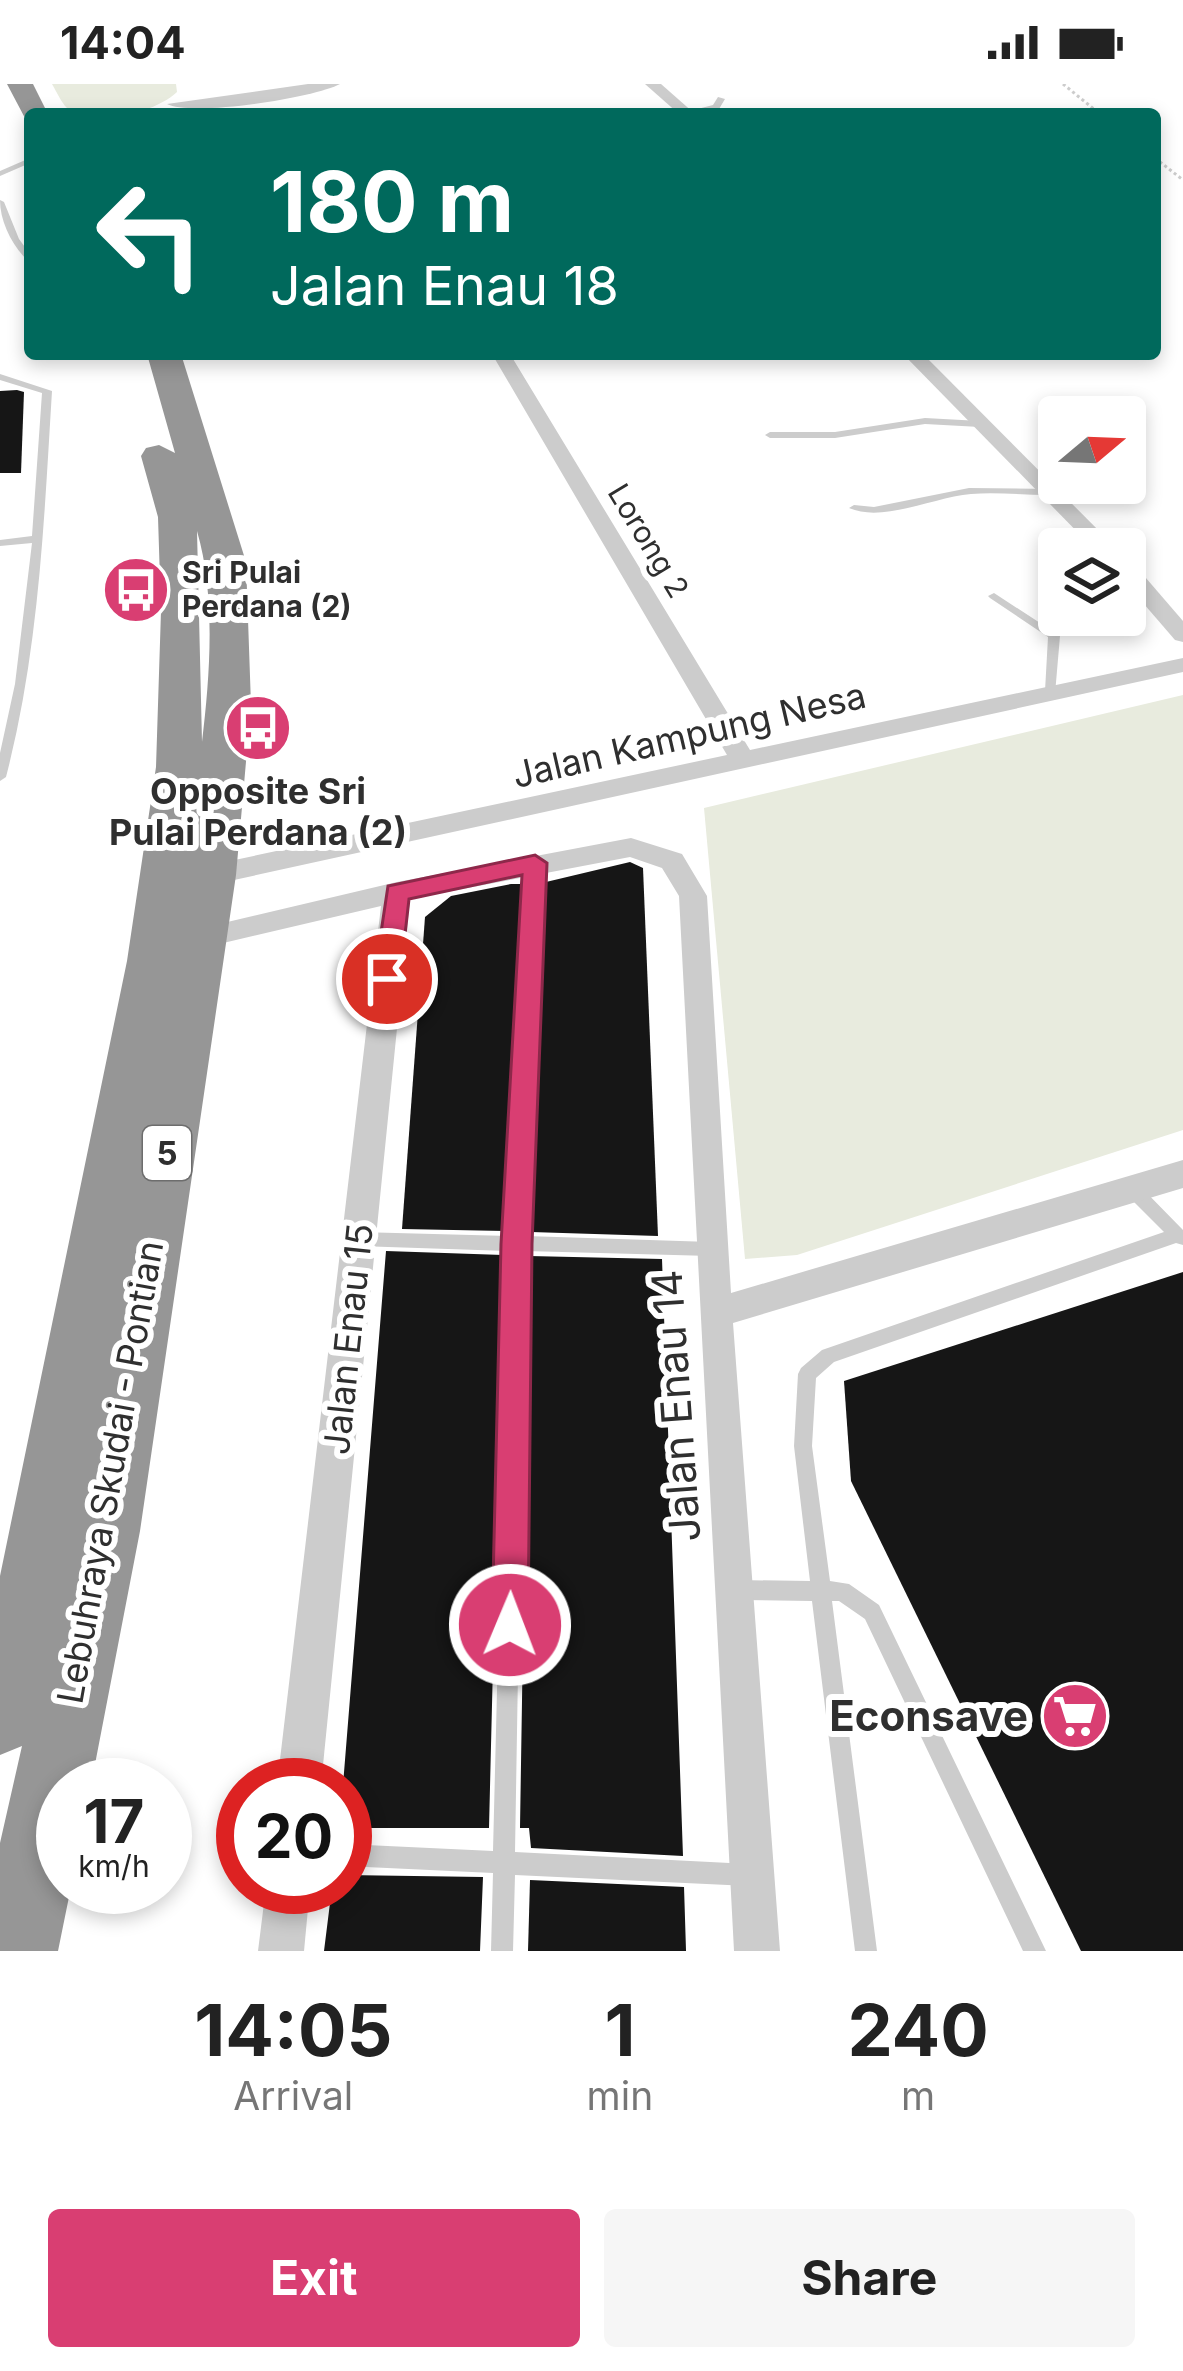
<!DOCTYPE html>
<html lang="en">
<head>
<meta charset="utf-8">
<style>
  :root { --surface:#fff; --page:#f6f6f6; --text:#222; --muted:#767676; --accent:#d93e72 }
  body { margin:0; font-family:Inter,sans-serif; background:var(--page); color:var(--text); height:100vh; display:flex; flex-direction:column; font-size:45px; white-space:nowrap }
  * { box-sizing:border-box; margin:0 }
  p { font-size:39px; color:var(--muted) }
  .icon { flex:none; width:66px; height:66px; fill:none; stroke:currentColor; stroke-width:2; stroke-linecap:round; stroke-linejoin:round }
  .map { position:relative; height:1867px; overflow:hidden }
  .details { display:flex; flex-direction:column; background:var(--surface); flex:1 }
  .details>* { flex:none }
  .banner { position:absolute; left:24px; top:24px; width:1137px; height:252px; border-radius:12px; box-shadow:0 6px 18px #0003; background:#00695c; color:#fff; overflow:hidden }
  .needle { width:78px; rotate:71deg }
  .controls { position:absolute; left:1038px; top:312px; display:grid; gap:24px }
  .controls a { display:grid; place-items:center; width:108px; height:108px; border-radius:12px; background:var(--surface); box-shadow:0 6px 18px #0003; font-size:60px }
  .speed { position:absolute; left:36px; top:1674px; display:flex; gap:24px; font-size:60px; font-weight:700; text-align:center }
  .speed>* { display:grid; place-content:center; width:156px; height:156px; border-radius:50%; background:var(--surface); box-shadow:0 6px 18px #0003; line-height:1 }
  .speed small { font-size:30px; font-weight:400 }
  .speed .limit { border:18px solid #d22; background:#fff; color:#111 }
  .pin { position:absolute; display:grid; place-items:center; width:102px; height:102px; color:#fff; margin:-51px; border:6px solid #fff; border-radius:50%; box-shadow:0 3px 12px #0007 }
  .me { position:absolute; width:132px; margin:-66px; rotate:1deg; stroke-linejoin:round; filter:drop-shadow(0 0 9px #0008) }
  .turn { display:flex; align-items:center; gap:42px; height:252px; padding:0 48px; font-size:54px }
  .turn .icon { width:156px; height:156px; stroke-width:2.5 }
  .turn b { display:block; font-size:84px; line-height:102px }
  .eta { display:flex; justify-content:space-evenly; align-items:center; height:204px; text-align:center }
  .eta b { font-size:72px; font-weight:700; line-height:84px }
  .primary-button { display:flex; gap:24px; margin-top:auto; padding:24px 48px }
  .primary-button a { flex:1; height:138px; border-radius:12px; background:var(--accent); color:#fff; font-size:48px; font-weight:700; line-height:138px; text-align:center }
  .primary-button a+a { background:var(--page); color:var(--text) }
  .status { display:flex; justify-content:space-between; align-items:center; height:84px; padding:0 60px; background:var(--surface); direction:ltr }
  .status svg { height:33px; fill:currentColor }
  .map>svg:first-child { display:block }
  .green { fill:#e8ebde }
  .building { fill:#161616 }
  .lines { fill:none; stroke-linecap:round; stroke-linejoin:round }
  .path { stroke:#ccc; stroke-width:3; stroke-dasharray:3 3; stroke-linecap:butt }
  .lane { fill:#ccc; fill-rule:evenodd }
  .street { fill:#ccc; fill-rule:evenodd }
  .highway { fill:#969696; fill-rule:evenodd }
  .route { fill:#d93e72; stroke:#8d284a; stroke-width:3 }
  .labels { text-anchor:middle; stroke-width:12; stroke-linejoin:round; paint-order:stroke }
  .far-street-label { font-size:30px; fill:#2f2f2f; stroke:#fff }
  .far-poi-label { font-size:30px; font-weight:bold; fill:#2f2f2f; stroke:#fff; text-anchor:start }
  .shield { fill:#fff; stroke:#6d6d6d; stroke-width:3 }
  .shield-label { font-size:33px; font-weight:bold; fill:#2f2f2f }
  .street-label { font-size:36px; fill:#2f2f2f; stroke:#fff }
  .poi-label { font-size:36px; font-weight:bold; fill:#2f2f2f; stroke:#fff }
  .near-street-label { font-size:42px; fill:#2f2f2f; stroke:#fff }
  .near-poi-label { font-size:42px; font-weight:bold; fill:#2f2f2f; stroke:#fff; text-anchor:end }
</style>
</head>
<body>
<div class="status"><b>14:04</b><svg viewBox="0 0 49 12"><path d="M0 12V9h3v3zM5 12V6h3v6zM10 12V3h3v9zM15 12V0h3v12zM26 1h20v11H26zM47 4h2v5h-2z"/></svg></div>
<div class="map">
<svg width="1183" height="1867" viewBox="0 0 1183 1867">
  <rect width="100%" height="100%" fill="#fff"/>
  <g class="green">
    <path d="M52 0H176L177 8C156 28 106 39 76 30 64 26 58 10 52 0Z"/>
    <path d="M1183 611V1046L797 1171 745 1175 704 724Z"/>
  </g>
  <g class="building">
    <path d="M17 306 24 308 21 389H0V307Z"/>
    <path d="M630 778 643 784 658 1152 531 1148 546 798Z"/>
    <path d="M511 800H523L505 1147 402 1145 425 833 451 812Z"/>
    <path d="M386 1167 503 1171 489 1744H345L347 1701H343Z"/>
    <path d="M529 1172 662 1175 683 1772 531 1764 529 1744H520Z"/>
    <path d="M1183 1188V1867H1081L851 1397 844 1297Z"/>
    <path d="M345 1791 483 1793 480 1867H324L332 1803H345Z"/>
    <path d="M530 1796 684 1803 686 1867H528Z"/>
  </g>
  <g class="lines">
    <g class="path">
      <path d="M1063 0 1100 30"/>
      <path d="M1155 74 1183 96"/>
    </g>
    <g class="lane">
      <path d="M718 13 725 15 719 25 692 30 682 29 713 21Z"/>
      <path d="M30 74V79L0 92V87Z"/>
      <path d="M0 116 4 118 19 155 30 170V179C13 163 0 139 0 116Z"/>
      <path d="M0 290 52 307C44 437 39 566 6 693L0 697V669L15 600 32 459 0 462V456L32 452 42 309 0 296Z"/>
      <path d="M925 334 980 337 985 340 980 343 925 340 835 354H770L765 351 770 348H835Z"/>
      <path d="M969 404 1049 405 1054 408 1049 411C1023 411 997 408 971 410 934 413 883 439 849 424L854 421 874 423Z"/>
      <path d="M994 509 1060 552 1055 610 1051 611 1045 607 1048 553 990 514 988 512Z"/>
      <path d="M535 775 542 780 526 1152 711 1158 717 1160 719 1165 717 1170 711 1172 525 1167 515 1768 749 1780 757 1783 760 1791 757 1799 749 1802 515 1791 513 1867H491L493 1789 345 1782V1760L493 1767 508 1167 358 1162 352 1160 350 1155 352 1150 358 1148 509 1152 528 780Z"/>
      <path d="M1132 1098 1138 1100 1183 1146V1161L1176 1159 834 1278 816 1294 812 1362 830 1497 849 1500 879 1521 1046 1867H1023L865 1535 839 1517H832L877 1867H855L812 1517 736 1516 729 1513 726 1506 729 1499 736 1496 810 1497 794 1362 798 1290 801 1284 822 1266 1164 1148 1126 1110 1124 1105 1126 1100Z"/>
    </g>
    <g class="street">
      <path d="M308 0H340C314 14 192 33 167 20Z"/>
      <path d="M645 0H661L695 30H679Z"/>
      <path d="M492 270H510L750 666 1183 574V588L211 801 201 798 197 791 211 781 727 671Z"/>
      <path d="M903 270H923L1117 465H1094Z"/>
      <path d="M1125 477 1133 479 1183 537V558L1175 556 1125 498Z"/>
      <path d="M631 754 682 770 707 812 731 1209 1183 1076V1104L733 1239 780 1867H734L679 812 662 784 630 773 410 815 321 1701H277L381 822 202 864 188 854 202 844 397 798Z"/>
      <path d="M266 1803H310L304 1867H258Z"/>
    </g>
    <g class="highway">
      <path d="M7 0H33L48 30H30V37L26 36Z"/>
      <path d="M147 270H181L246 478 251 621 236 791 140 1447 91 1701H63V1803H71L58 1867H0V1759L22 1662 0 1671V1492L127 877 156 683 161 527 158 433 141 372 146 364 159 361 175 369ZM197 447C216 512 210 592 202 658Z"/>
    </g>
  </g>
  <path class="route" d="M535 771 547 779 532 1160 528 1541 523 1554 510 1559 497 1554 492 1541 501 1160 522 791 409 815 400 895 387 905 374 895 388 802Z"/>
  <defs>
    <symbol id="bus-disc" viewBox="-11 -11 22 22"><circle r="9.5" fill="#d93e72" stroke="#fff"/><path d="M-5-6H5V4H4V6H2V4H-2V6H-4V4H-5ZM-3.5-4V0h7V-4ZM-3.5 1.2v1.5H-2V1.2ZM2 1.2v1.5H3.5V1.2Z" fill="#fff"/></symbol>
    <symbol id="supermarket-disc" viewBox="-11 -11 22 22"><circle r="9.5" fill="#d93e72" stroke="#fff"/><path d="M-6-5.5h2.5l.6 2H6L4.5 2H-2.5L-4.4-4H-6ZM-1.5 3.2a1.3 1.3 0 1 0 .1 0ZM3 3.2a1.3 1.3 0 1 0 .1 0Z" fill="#fff"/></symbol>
  </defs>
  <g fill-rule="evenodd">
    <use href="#bus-disc" x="98" y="468" width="76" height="76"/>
    <use href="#bus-disc" x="220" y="606" width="76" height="76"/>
    <use href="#supermarket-disc" x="1037" y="1594" width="76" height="76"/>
  </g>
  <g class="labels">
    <g class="far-street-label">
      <text transform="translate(648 457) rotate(59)" y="10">Lorong 2</text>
    </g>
    <g class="far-poi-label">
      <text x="182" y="499">Sri Pulai<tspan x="182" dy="34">Perdana (2)</tspan></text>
    </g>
    <rect class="shield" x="143" y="1042" width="48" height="54" rx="9"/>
    <g class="shield-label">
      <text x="167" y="1081">5</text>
    </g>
    <g class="street-label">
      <text transform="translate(689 651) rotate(-13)" y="13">Jalan Kampung Nesa</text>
      <text transform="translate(348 1255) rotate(-84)" y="13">Jalan Enau 15</text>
      <text transform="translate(110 1388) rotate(-80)" y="13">Lebuhraya Skudai - Pontian</text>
    </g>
    <g class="poi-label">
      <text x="258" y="720">Opposite Sri<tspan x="258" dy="41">Pulai Perdana (2)</tspan></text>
    </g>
    <g class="near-street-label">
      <text transform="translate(676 1322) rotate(-94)" y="15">Jalan Enau 14</text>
    </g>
    <g class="near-poi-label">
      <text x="1028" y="1647">Econsave</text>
    </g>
  </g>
</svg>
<div class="controls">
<a><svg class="needle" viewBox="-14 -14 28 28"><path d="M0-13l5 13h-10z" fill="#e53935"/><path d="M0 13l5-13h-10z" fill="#767676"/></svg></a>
<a><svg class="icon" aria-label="layers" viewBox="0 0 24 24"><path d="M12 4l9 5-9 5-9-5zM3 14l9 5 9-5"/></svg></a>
</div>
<div class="speed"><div>17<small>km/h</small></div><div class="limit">20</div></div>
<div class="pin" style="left:387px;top:895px;background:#d93025"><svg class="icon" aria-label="arrive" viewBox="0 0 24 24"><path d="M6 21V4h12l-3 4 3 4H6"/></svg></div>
<svg class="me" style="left:510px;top:1541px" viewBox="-20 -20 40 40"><circle r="17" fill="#d93e72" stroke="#fff" stroke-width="3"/><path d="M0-11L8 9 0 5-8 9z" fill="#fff"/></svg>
<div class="banner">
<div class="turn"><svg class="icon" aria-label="left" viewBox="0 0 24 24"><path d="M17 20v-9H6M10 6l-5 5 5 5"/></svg><div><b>180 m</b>Jalan Enau 18</div></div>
</div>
</div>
<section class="details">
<div class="eta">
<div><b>14:05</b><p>Arrival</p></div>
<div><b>1</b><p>min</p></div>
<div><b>240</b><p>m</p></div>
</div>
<div class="primary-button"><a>Exit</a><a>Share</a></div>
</section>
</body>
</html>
